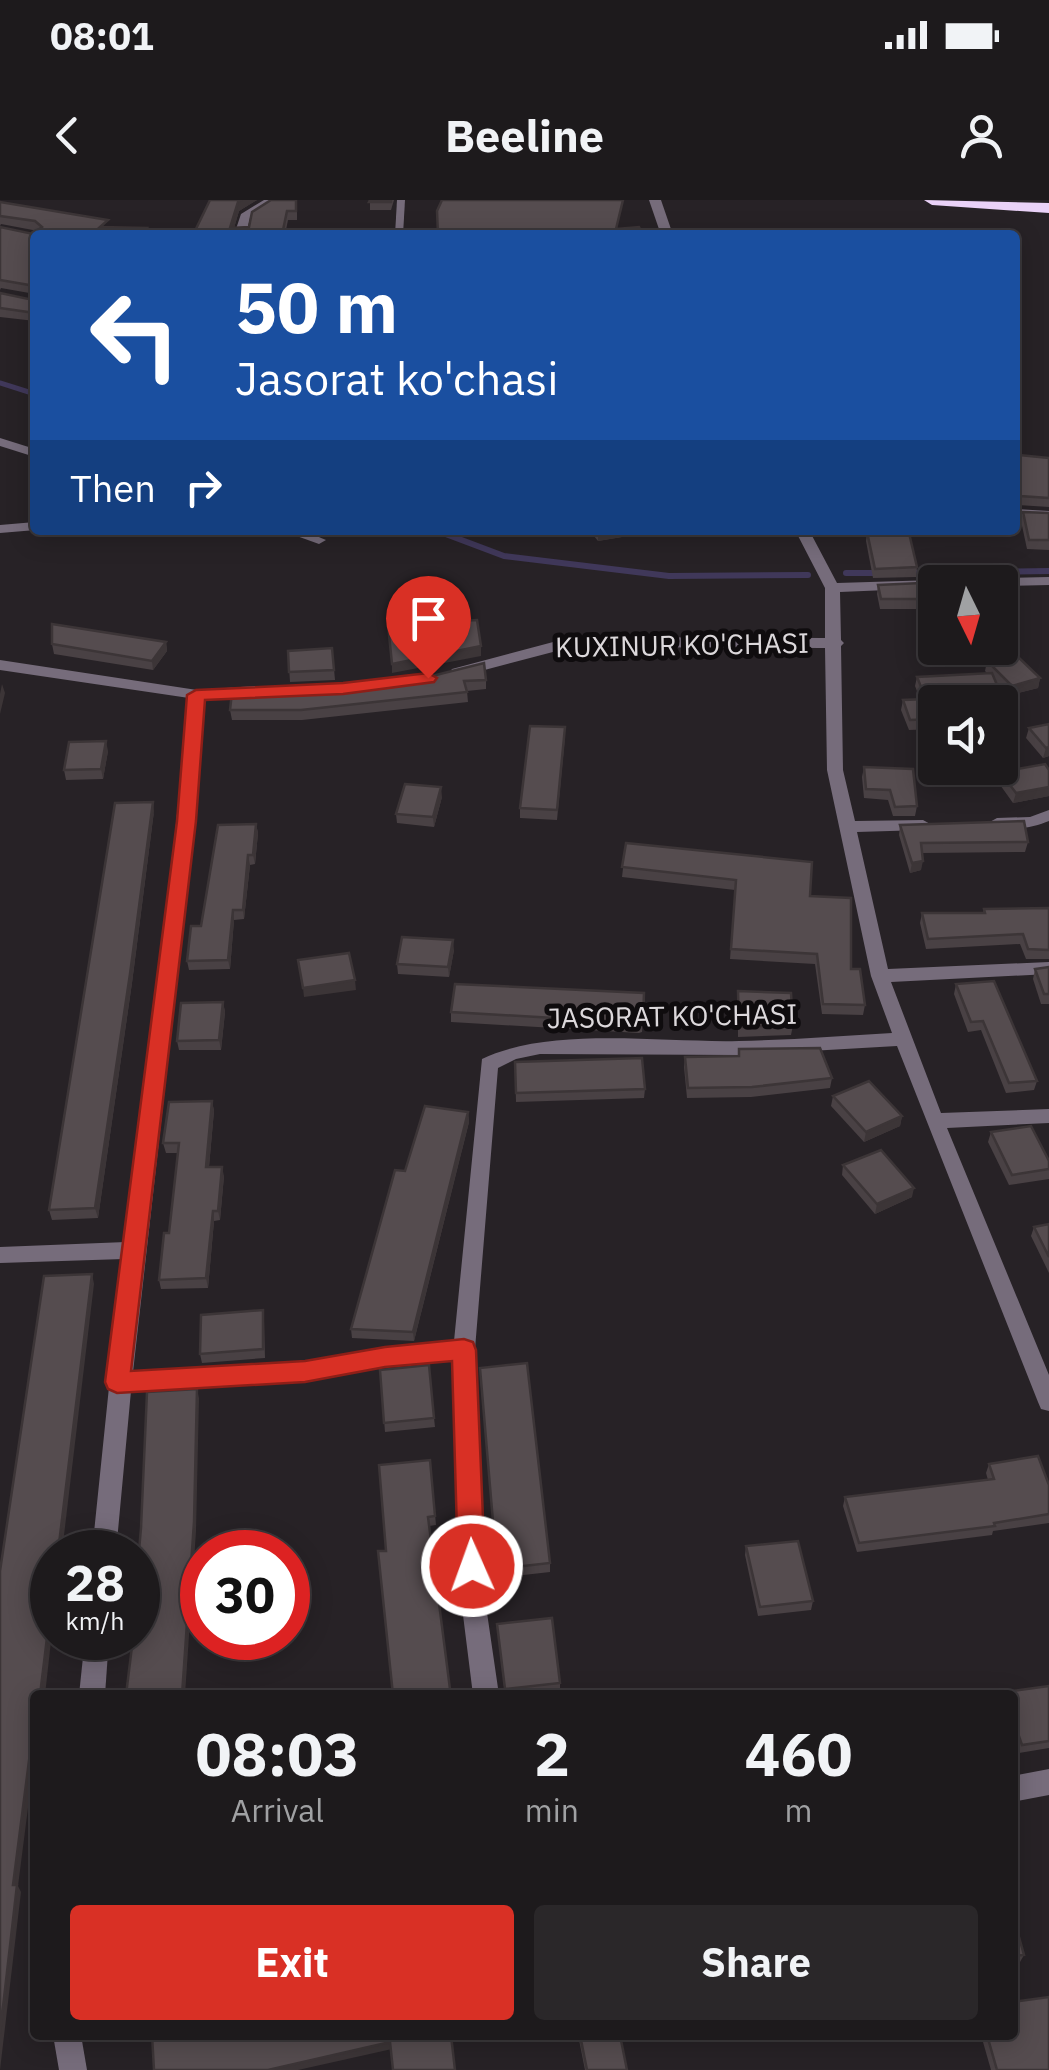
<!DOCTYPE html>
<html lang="en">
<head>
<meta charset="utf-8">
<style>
  :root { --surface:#1d1a1c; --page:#2a2729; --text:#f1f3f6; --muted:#a0a1a3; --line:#3b383b; --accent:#d93025 }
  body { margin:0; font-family:"IBM Plex Sans",sans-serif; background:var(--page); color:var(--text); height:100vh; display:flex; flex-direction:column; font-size:38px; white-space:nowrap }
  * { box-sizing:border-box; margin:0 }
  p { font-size:32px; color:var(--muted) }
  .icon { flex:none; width:55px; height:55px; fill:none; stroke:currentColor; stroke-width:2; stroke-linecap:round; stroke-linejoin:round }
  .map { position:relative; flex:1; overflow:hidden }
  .side { position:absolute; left:30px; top:1490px; width:988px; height:350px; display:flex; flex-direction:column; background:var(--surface); border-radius:10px; box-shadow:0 5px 25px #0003,0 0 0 2px var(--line) }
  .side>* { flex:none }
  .guide { position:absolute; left:30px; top:30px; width:990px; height:305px; border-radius:10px; box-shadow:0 5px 25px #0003,0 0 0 2px var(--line); background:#1a4fa0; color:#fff; overflow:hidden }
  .needle { width:65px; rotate:175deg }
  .controls { position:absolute; left:918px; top:365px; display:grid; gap:20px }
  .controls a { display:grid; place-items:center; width:100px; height:100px; border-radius:10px; background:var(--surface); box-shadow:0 5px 25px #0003,0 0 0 2px var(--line); font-size:50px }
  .speed { position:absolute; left:30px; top:1330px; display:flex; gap:20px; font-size:50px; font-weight:700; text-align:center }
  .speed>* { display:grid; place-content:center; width:130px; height:130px; border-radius:50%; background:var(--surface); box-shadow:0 5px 25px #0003,0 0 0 2px var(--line); line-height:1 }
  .speed small { font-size:25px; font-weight:400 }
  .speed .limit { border:15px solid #d22; background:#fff; color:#111 }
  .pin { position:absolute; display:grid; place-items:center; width:85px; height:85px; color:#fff; margin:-102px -42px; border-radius:50% 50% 50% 0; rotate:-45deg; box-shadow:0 0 10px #0007 }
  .pin .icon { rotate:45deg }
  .me { position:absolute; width:110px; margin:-55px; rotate:358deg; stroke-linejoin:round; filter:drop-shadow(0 0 8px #0008) }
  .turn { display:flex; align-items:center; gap:35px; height:210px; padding:0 40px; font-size:45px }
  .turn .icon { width:130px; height:130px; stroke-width:2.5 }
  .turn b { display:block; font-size:70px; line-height:85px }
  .then { display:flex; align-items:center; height:95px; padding:0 40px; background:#0003; gap:20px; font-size:38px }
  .eta { display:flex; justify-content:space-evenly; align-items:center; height:170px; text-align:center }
  .eta b { font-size:60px; font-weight:700; line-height:70px }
  .cta { display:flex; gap:20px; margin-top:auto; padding:20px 40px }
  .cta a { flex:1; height:115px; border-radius:10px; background:var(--accent); color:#fff; font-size:40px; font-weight:700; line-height:115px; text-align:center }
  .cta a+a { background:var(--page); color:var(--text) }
  .status { display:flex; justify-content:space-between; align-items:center; height:70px; padding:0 50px; background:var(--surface); direction:ltr }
  .status svg { height:28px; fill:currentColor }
  header { display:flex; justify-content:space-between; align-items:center; height:130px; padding:0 40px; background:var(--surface); font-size:45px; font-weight:700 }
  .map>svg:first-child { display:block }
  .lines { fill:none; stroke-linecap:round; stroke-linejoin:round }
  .stream-far1 { stroke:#40385a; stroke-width:5 }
  .stream { stroke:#40385a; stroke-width:6 }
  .lane { fill:#766c7b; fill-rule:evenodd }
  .street { fill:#766c7b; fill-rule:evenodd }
  .highway { fill:#ead2f8; fill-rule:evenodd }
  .wall { fill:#494144 }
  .shaded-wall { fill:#3c3537 }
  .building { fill:#554c4f; stroke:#3c3537; stroke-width:2.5 }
  .route { fill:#d93025; stroke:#8d1f18; stroke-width:2.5 }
  .labels { text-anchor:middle; stroke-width:10; stroke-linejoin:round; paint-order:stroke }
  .street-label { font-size:28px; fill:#dcd8db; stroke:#0f0c0e }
</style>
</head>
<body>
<div class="status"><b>08:01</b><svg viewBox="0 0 49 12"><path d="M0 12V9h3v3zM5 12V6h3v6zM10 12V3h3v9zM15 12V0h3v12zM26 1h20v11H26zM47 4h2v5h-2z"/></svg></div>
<header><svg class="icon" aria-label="back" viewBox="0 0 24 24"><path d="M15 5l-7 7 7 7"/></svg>Beeline<svg class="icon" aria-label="person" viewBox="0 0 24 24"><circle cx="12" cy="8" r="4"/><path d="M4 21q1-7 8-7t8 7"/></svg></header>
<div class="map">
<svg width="1049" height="1870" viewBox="0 0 1049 1870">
  <rect width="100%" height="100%" fill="#272226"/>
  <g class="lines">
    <path class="stream-far1" d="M0 183 35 194"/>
    <g class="stream">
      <path d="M435 330 504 356 669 376 808 375"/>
      <path d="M846 373H882"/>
      <path d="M911 373 1049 371"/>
    </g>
    <path class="lane" d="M397 0H405L403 35H395Z"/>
    <g class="street">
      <path d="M264 0H278L250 18 246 35H234L241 14Z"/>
      <path d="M649 0H661L673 35H661Z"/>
      <path d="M35 148V166H28L29 152Z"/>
      <path d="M0 238 35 249V257L0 246Z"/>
      <path d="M1015 309 1049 311V319L1015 317Z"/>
      <path d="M35 322 36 330 0 333V325Z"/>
      <path d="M280 330H302L326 340 319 344Z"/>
      <path d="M795 330H809L837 383 935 380 941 382H935V388L840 392 841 440 844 443 841 446 843 570 855 621 923 620 932 625 923 630 857 632 888 769 1049 762V774L891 782 941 913 1049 909V923L947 928 1049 1175V1211L1041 1209 1038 1202 897 846 739 855 540 854 516 859 498 868 475 1149 485 1399 499 1495H473L461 1399 453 1159 385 1166 305 1181 131 1191 116 1352H92L109 1187 106 1182 110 1175 124 1059 0 1063V1047L126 1042 167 710 189 498 0 470V460L197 490 255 486 263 491 255 496 205 499 185 710 133 1172 305 1163 385 1148 454 1141 482 859C550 826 662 843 739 841 790 840 841 836 892 833L871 776 827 570 825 448 572 447 458 477 450 472 452 469 572 437 825 438V388Z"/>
      <path d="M1049 377V385L1000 386V382H991L998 378Z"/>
      <path d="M1049 610V621C1032 628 1003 634 988 623L997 618 1030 617Z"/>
      <path d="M85 1438H109L105 1495H79Z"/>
      <path d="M1049 1569V1595L1012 1602V1576Z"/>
      <path d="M53 1835H81L87 1870H59Z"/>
    </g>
    <path class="highway" d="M924 0 1049 3V13L932 5Z"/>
  </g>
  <g class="wall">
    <path d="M210 0H257L239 11 234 28 249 27 297 0V20H288L285 35H193Z"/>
    <path d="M370 0H394L391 10H370Z"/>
    <path d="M0 2 109 27 35 35V94L1 88 0 90V27L33 34 38 31 1 24 0 26Z"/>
    <path d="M0 93 33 100 35 98V121L0 117Z"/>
    <path d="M1019 255 1049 258V307L1018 305 1017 265Z"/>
    <path d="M1023 312 1049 313V350L1027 349 1021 321Z"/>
    <path d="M589 330H664L598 341Z"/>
    <path d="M867 332 917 367 916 377 873 378 866 341Z"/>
    <path d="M878 385 925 399 923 409H880L877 394Z"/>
    <path d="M166 442 167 451 153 470 54 454 52 444Z"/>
    <path d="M332 448 335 480 290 482 288 451Z"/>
    <path d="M987 461 1040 478 1038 488 1010 495 995 481 1010 516 1008 526H1000V502H935V529L909 530 901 510 903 500 920 499 915 486 917 477 987 473 985 471Z"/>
    <path d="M486 480V489L467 491 468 502 302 520H232L230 510 232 492Z"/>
    <path d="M1049 524V556L1043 558 1026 538 1029 528Z"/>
    <path d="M565 537 557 620 520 618V608Z"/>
    <path d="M108 551 103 579 66 580 64 570Z"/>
    <path d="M864 567 917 606 915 616H893L888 600 864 598 862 577Z"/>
    <path d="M1049 570V596L1013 603 998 582 1000 572Z"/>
    <path d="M442 597 434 627 397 623 396 614Z"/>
    <path d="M154 611 132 783 98 1018 52 1020 49 1010Z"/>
    <path d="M256 624 258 633 255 664 250 665 244 719 234 720 230 769 189 770 187 761 201 726Z"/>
    <path d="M900 625 1028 642 1025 652 922 653 921 670 910 673 899 635Z"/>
    <path d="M626 643 810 696 851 769 865 805 863 815 822 814 815 764 730 759 735 690 622 677Z"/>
    <path d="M1049 708V759H1026L1020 744 926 749 920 723 922 713H983L984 709Z"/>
    <path d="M454 750 449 777 398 774 397 764Z"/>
    <path d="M1049 767V804H1041L1033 779 1035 769Z"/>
    <path d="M956 784 1037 881 1034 890 1006 893 981 830 968 832 954 794Z"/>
    <path d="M738 791 793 825 791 835 738 837Z"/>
    <path d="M644 793 642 832 639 833 451 822V812Z"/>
    <path d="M223 802 225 812 221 850H179L177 841Z"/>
    <path d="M739 849 832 878 830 888 751 897 687 898 684 867 685 857 738 856Z"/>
    <path d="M515 862 645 889 644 898 516 902Z"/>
    <path d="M833 896 902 916 900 926 864 942 831 906Z"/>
    <path d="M212 901 214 911 209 967 224 976 220 1020 214 1021 208 1088 161 1089 159 1080 169 1033 178 953H166L163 943Z"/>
    <path d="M468 912 469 922 414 1141 352 1138 351 1129 405 971Z"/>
    <path d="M991 932 1049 961V979L1009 985 988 942Z"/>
    <path d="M843 965 912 997 875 1014 842 975Z"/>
    <path d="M1049 1024V1073L1031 1036 1034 1027Z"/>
    <path d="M264 1120 265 1158 202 1163 200 1154Z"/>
    <path d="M380 1170 434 1218 435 1227 385 1232Z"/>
    <path d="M480 1177 550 1363V1372L498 1378Z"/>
    <path d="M430 1260 436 1325 429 1326 450 1495H393L386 1351Z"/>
    <path d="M989 1264 1049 1285V1323L993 1331 992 1335 857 1352 843 1306 845 1297 988 1280 986 1273Z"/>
    <path d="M746 1346 813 1401 811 1410 758 1416 745 1355Z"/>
    <path d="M497 1424 560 1483V1491L524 1495H505Z"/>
    <path d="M1049 1486V1548L1019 1553 1012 1534V1495H1003L1005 1492Z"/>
    <path d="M1012 1712 1024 1755 1020 1762 1012 1763Z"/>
    <path d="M152 1835H473L391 1849Z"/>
    <path d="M578 1835H620L627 1870H585Z"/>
    <path d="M981 1835H1012L1049 1870H991Z"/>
  </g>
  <g class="shaded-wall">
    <path d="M242 0H257L239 11 232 35 230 28 238 2Z"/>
    <path d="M607 330H664L598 341V331Z"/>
    <path d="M166 442 167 451 153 470 152 461Z"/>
    <path d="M481 446V456L392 473V464Z"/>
    <path d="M1040 478 1038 488 1010 495 1012 486Z"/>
    <path d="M2 484 5 493 0 514V494Z"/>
    <path d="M106 541 108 551 103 579 101 569Z"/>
    <path d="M1049 547V556L1043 558 1046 548Z"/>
    <path d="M441 587 442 597 434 627 433 617Z"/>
    <path d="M1049 587V596L1013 603 1016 593Z"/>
    <path d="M153 602 154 611 132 783 98 1018 95 1008Z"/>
    <path d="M256 624 258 633 255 664 253 655Z"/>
    <path d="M248 655 250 665 244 719 243 710Z"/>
    <path d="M923 661 921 670 910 673 912 663Z"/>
    <path d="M233 710 234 720 230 769 228 760Z"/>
    <path d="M453 740 454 750 449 777 448 767Z"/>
    <path d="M355 780 356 790 304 797 303 788Z"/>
    <path d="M223 802 225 812 221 850 219 840Z"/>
    <path d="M212 901 214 911 208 977 206 967Z"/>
    <path d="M468 912 469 922 414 1141 413 1132Z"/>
    <path d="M902 916 900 926 864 942 866 932Z"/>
    <path d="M222 967 224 976 220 1020 218 1011Z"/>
    <path d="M914 988 912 997 875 1014 877 1004Z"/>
    <path d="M213 1011 214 1021 208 1088 206 1078Z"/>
    <path d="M92 1074 94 1084 62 1352H58Z"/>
    <path d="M197 1189 199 1198 196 1331 185 1495H182Z"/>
    <path d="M52 1397V1432L45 1495H40Z"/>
    <path d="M30 1553 34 1561 18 1686 21 1692 0 1870V1833L13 1685Z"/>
    <path d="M390 1842 392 1849 298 1870H268Z"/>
  </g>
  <g class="building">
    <path d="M210 0H242L238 2 230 28 249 27 252 12 271 0H296V11H287L282 35H193Z"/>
    <path d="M370 0H391V2H369Z"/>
    <path d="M442 0H623L616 29 639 27 643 35H438L437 11Z"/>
    <path d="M0 2 108 20 100 27 147 28 143 35H35V86L0 80V27L33 34 42 27 35 21 0 16Z"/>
    <path d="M0 93 33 100 35 98V113L0 108Z"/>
    <path d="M1019 255 1049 258V298L1020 296Z"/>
    <path d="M1023 312 1049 313V340H1029Z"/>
    <path d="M867 332 909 333 917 367 875 369Z"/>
    <path d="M921 383 925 399H881L878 385Z"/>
    <path d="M477 420 481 446 392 464 388 425Z"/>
    <path d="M52 424 166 442 152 461 52 444Z"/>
    <path d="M332 448 334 470 289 472 288 451Z"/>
    <path d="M1015 454 1040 478 1012 486 987 461Z"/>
    <path d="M484 463 486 480 464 481 467 492 301 510H230L232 492 343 487 428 477Z"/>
    <path d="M992 473 1010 516H1000V502H935V519L910 520 903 500 926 499 917 477Z"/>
    <path d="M1049 524V547L1046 548 1029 528Z"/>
    <path d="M530 526 565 527 557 610 520 608Z"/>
    <path d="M106 541 101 569 64 570 69 542Z"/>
    <path d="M1045 564 1049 570V587L1016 593 1000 572Z"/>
    <path d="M864 567 913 569 917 606 895 607 890 590 866 589Z"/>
    <path d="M405 584 441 587 433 617 396 614Z"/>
    <path d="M153 602 130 774 95 1008 49 1010 115 603Z"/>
    <path d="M1024 621 1028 642 921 643 923 661 912 663 900 625Z"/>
    <path d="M256 624 253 655H248L243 710H233L228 760 187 761 191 726H201L218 625Z"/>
    <path d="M626 643 812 662 810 696 851 698V769H860L865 805 823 804 817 754 731 749 736 680 622 667Z"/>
    <path d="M1049 708V750L1028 749 1023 734 928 739 922 713H985L984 709Z"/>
    <path d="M402 737 453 740 448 767 397 764Z"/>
    <path d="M349 753 355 780 303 788 298 760Z"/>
    <path d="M1049 767V794H1044L1035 769Z"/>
    <path d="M994 781 1037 881 1009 883 983 821 971 822 956 784Z"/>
    <path d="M455 784 644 793 643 822 640 823 451 812Z"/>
    <path d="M738 791 791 793 793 825 739 827Z"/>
    <path d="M223 802 219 840 177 841 181 803Z"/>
    <path d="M820 848 832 878 752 887 688 888 685 857 739 856V849Z"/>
    <path d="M642 858 645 889 516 893 515 862Z"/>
    <path d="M869 881 902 916 866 932 833 896Z"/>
    <path d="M212 901 206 967H222L218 1011H213L206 1078 159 1080 164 1033H169L179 943H163L169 902Z"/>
    <path d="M425 906 468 912 413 1132 351 1129 395 970 405 971Z"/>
    <path d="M1031 926 1049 961V969L1012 975 991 932Z"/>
    <path d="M881 950 914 988 877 1004 843 965Z"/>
    <path d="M1049 1024V1057L1034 1027Z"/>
    <path d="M92 1074 58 1352H52V1397L40 1495H35V1540L33 1553H30L13 1685H17L0 1833V1371L44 1076Z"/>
    <path d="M263 1110V1149L200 1154 201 1115Z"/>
    <path d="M527 1163 550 1363 497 1369 480 1168Z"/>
    <path d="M429 1165 434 1218 384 1223 380 1170Z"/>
    <path d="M197 1189 194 1322 182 1495H126L133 1438H138V1362L141 1328 147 1192Z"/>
    <path d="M1038 1256 1049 1285V1314L994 1323 995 1326 859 1343 845 1297 994 1279 989 1264Z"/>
    <path d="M430 1260 435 1316 428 1317 450 1489 393 1495 378 1351H386L379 1265Z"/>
    <path d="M798 1341 813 1401 760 1407 746 1346Z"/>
    <path d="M552 1418 560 1483 505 1489 497 1424Z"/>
    <path d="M1049 1486V1541L1022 1545 1012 1516V1495H1006L1005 1492Z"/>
    <path d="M1012 1712 1024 1755 1012 1756Z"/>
    <path d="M1049 1797V1870H997L987 1835H1012V1802Z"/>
    <path d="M152 1835H451L455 1870H393L390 1842 268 1870H154Z"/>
    <path d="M580 1835H620L627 1870H587Z"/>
  </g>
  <path class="route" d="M428 473 437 478 434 482 343 494 205 500 196 621 131 1171 305 1161 385 1147 464 1139 473 1142 476 1150 485 1366 481 1375 472 1379 462 1375 458 1366 452 1161 385 1167 305 1182 117 1193 108 1189 105 1182 177 621 187 495 196 490 343 483Z"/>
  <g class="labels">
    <g class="street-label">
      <text transform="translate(682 445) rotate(-1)" y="10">KUXINUR KO'CHASI</text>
      <text transform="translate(672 816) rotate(-1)" y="10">JASORAT KO'CHASI</text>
    </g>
  </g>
</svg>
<div class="controls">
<a><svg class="needle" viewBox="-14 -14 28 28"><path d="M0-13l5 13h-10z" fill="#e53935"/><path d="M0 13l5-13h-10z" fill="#a0a1a3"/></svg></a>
<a><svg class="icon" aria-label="sound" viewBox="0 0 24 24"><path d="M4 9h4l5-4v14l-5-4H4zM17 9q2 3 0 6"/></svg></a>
</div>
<div class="speed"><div>28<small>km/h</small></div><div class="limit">30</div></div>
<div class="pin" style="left:428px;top:478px;background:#d93025"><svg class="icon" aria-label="arrive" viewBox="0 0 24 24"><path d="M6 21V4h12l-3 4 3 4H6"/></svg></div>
<svg class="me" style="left:472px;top:1366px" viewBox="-20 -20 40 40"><circle r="17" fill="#d93025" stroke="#fff" stroke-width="3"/><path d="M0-11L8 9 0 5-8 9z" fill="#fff"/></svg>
<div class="guide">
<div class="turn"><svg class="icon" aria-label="left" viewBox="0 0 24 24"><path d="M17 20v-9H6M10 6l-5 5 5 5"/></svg><div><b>50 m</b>Jasorat ko'chasi</div></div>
<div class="then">Then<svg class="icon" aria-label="right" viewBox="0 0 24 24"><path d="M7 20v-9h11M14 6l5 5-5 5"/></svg></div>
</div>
<section class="side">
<div class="eta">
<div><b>08:03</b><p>Arrival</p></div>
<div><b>2</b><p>min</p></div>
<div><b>460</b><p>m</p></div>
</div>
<div class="cta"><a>Exit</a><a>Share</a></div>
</section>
</div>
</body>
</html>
